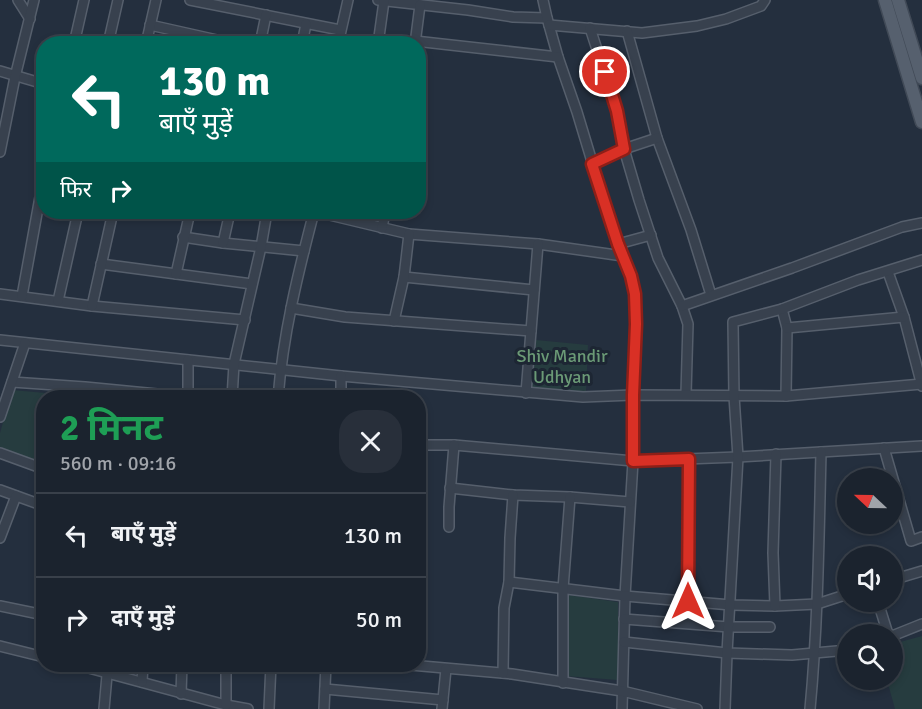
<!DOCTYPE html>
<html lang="hi">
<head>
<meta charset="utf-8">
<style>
  :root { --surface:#1b232e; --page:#282f3a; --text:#f1f3f6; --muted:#a0a4aa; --line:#39404a }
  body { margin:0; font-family:Signika,"Noto Sans Devanagari",sans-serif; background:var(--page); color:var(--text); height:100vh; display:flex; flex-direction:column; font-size:22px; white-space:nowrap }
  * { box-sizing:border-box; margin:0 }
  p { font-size:20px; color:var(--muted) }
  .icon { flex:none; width:33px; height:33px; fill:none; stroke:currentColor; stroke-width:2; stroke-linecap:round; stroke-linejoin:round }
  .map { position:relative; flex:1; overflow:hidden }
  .details { position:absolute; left:36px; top:390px; width:390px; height:282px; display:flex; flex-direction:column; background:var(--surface); border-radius:24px; box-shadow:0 3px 9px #0003,0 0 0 2px var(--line) }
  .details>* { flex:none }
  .hud { position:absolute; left:36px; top:36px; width:390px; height:183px; border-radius:24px; box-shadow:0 3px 9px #0003,0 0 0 2px var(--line); background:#00695c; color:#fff; overflow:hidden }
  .needle { width:39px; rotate:292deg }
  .buttons { position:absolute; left:837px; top:468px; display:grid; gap:12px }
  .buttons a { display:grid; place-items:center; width:66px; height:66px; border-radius:50%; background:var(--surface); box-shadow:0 3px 9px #0003,0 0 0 2px var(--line); font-size:30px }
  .pin { position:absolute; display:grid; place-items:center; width:51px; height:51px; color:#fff; margin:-26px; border:3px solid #fff; border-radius:50%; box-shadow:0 2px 6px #0007 }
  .me { position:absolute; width:66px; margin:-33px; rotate:0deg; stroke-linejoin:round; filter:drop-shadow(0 0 4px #0008) }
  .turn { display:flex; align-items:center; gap:21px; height:126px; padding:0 24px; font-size:27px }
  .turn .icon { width:78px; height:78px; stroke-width:2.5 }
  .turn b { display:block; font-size:42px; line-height:51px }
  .then { display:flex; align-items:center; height:57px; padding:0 24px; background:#0003; gap:12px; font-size:22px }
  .round { display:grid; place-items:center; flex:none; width:63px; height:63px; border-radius:24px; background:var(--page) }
  .summary { display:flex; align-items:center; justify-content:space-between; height:102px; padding:0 24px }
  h1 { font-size:36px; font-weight:700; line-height:45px; color:#1e9e55 }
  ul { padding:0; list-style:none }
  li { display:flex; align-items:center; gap:18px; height:84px; padding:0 24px; border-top:2px solid var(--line) }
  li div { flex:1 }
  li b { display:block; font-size:22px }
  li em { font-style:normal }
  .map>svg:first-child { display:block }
  .park { fill:#263c3f }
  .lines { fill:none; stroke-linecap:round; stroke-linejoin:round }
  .minor-casing { stroke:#565f6c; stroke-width:12 }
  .major-casing { stroke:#414a57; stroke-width:15 }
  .minor { stroke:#38414e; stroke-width:9 }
  .major { stroke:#56606e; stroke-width:12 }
  .route-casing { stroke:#8d1f18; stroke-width:15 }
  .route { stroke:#d93025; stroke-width:10 }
  .labels { text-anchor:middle; stroke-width:6; stroke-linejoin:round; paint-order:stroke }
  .park-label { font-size:18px; fill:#6b9a76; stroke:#1d2633 }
</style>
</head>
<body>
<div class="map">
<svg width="922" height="709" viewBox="0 0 922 709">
  <rect width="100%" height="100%" fill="#242f3e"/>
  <g class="park">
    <path d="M536 340 588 345 586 392 531 389Z"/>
    <path d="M12 390 79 396V397L44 398 43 464 0 449V433Z"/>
    <path d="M568 595 618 602V680L566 676Z"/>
    <path d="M922 636V709H895L887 680H892L893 644Z"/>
  </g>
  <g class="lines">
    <defs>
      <g id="minor">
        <path d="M18 0 30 19"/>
        <path d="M190 0 340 30"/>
        <path d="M378 0 468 10 513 17 547 18"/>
        <path d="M543 0 547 18 558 57 577 112 606 208 631 276 635 294 637 324 633 395V461L625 596 622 709"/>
        <path d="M150 25 226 42V44"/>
        <path d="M549 25 642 33 697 26 726 19 761 6 765 0"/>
        <path d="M590 28 617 111 624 149 639 200 658 258 682 306 688 324 686 394"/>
        <path d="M627 31 657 138 691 230 711 295"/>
        <path d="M415 41 558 57"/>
        <path d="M74 44 84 0"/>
        <path d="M108 44 118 0"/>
        <path d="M146 44 156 0"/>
        <path d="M260 44 266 15"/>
        <path d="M302 44 306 24"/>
        <path d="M338 44 348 0"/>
        <path d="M378 44 384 1"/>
        <path d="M415 44 420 5"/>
        <path d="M0 71 44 84"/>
        <path d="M0 152 15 77 34 0"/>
        <path d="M592 164 624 149 657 138"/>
        <path d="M317 212 409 234 538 244 623 256"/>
        <path d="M382 228 385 212"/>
        <path d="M183 237 223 243 304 251"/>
        <path d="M223 243 230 212"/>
        <path d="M618 244 651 235"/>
        <path d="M101 264 252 284"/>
        <path d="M888 272 904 317 922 386"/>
        <path d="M176 274 190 212"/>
        <path d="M404 277 534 290"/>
        <path d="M0 294 92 306 245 320"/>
        <path d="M22 296 44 175"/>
        <path d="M58 301 78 212"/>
        <path d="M92 306 113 212"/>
        <path d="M682 306 792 268 902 227 922 223"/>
        <path d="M291 308 345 317 531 331"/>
        <path d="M782 309 787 328 786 396"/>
        <path d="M394 321 404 277 409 234"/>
        <path d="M787 328 904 317"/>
        <path d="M0 340 341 376 583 397 633 395 786 396 922 384"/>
        <path d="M12 382 85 387 188 397"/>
        <path d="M526 393 538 244"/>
        <path d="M188 398V360"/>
        <path d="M232 398 234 364 261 247 267 212"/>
        <path d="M278 398C283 334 298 273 314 212"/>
        <path d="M341 398V376"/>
        <path d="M0 417 25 343"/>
        <path d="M418 445H454L633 461 738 457 922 446"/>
        <path d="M884 448 911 541 922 537"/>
        <path d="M0 453 44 469"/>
        <path d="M450 488 513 495 570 497 630 502"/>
        <path d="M0 490 44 506"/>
        <path d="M449 527V507L454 445"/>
        <path d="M0 538 16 496"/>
        <path d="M892 580 922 571"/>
        <path d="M509 582 625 596 731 605 775 606 817 604 848 594"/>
        <path d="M688 601 689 459"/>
        <path d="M878 602 888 634"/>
        <path d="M0 606 44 615"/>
        <path d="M775 606 773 553 776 454"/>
        <path d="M624 619 729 627H770"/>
        <path d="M892 636 922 624"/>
        <path d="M624 642 727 653 792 655 848 650"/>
        <path d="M0 646 44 657"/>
        <path d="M74 664 226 705 248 709"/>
        <path d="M226 664V705"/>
        <path d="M399 664 512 674 622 691 697 709"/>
        <path d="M503 673 504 608 509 582 510 538 513 495"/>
        <path d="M142 682 143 664"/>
        <path d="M563 683V589L570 497"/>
        <path d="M325 689 443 700"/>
        <path d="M181 694 182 664"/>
        <path d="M104 709 108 664"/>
        <path d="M269 709 271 664"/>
        <path d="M324 709 326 664"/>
        <path d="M442 709 446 669"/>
        <path d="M725 709 727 653 738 457 734 396 733 322 782 309 858 280 922 260"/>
        <path d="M810 709C818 624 819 538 821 452"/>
      </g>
      <g id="major">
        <path d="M885 0 922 122"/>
        <path d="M898 0 922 78"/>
      </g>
    </defs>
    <use href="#minor" class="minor-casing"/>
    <use href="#major" class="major-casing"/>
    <use href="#minor" class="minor"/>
    <use href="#major" class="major"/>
  </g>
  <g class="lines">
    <defs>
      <path id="route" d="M605 72 617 111 624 149 592 164 618 244 631 276 635 294 636 324 633 395V461L689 459 688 601"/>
    </defs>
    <use href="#route" class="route-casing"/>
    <use href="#route" class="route"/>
  </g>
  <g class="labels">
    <g class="park-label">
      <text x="562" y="362">Shiv Mandir<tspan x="562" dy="21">Udhyan</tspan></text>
    </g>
  </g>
</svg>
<div class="buttons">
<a><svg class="needle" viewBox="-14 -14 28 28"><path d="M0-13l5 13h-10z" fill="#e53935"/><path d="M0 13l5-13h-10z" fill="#a0a4aa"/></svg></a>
<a><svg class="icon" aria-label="sound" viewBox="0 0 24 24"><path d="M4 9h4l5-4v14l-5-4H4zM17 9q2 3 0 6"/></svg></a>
<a><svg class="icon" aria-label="search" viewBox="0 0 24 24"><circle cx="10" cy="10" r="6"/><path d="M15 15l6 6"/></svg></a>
</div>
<div class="pin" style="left:605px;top:72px;background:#d93025"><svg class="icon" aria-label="arrive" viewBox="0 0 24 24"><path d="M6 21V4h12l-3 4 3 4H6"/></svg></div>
<svg class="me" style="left:688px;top:601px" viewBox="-20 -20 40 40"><path d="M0-17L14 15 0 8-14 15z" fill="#d93025" stroke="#fff" stroke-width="4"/></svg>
<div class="hud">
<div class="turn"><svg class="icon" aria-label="left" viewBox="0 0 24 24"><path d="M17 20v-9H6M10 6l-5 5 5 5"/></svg><div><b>130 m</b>बाएँ मुड़ें</div></div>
<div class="then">फिर<svg class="icon" aria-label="right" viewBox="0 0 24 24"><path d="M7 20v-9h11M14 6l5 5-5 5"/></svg></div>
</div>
<section class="details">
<div class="summary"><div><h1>2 मिनट</h1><p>560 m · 09:16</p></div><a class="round"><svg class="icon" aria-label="close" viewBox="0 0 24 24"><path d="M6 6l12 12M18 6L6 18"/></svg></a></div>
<ul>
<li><svg class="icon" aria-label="left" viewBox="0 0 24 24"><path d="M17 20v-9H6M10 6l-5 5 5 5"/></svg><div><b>बाएँ मुड़ें</b></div><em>130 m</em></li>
<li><svg class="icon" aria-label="right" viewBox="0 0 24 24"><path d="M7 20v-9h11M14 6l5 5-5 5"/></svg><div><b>दाएँ मुड़ें</b></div><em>50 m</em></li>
</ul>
</section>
</div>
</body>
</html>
